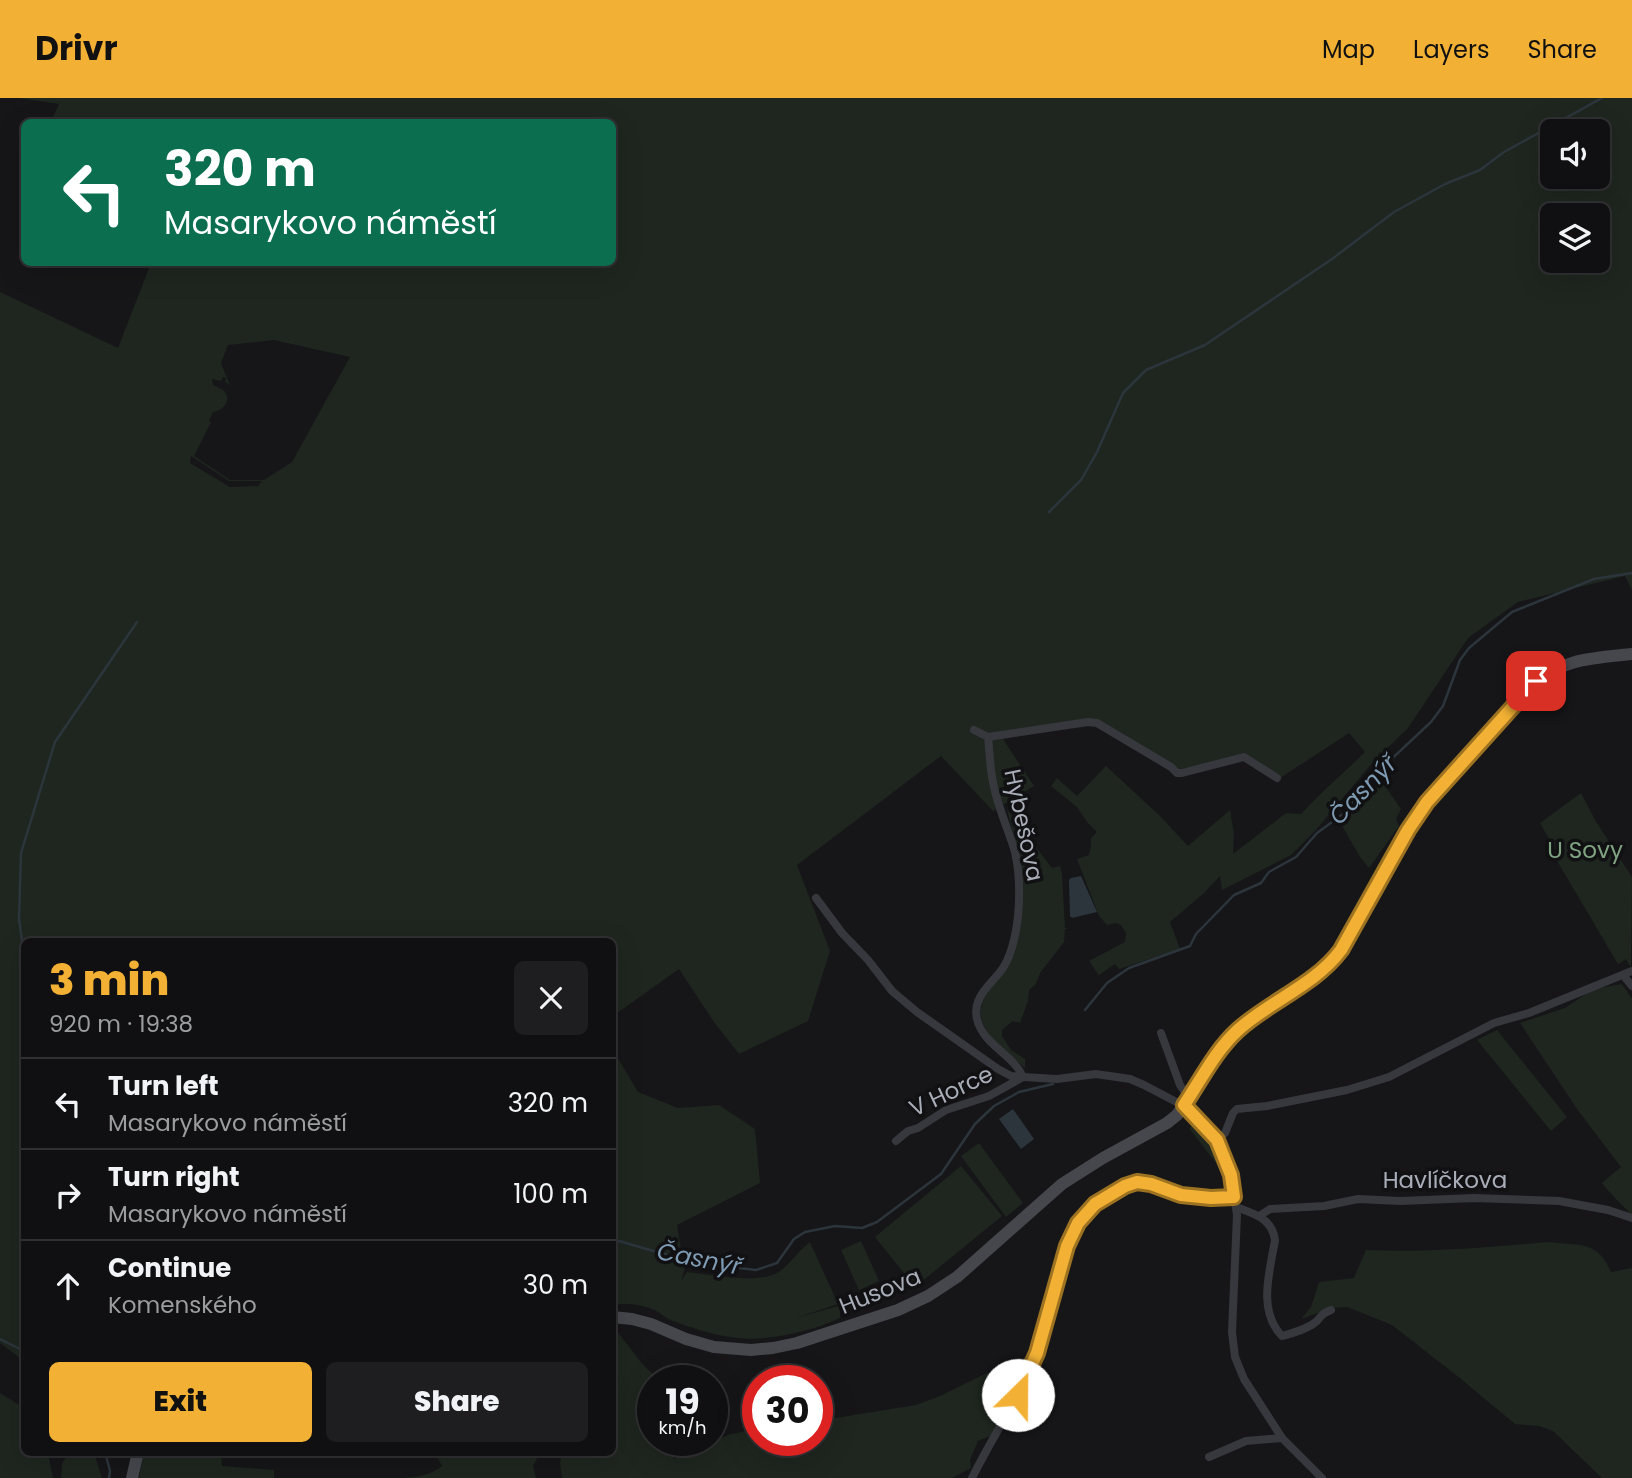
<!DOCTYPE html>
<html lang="en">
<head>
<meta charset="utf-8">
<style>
  :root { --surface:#101012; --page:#1e1e20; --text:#f1f3f6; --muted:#9c9d9f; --line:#303032; --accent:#f2b134 }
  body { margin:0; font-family:Poppins,sans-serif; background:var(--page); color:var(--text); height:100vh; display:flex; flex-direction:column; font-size:26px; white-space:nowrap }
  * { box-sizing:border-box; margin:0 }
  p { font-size:23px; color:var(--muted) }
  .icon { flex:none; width:38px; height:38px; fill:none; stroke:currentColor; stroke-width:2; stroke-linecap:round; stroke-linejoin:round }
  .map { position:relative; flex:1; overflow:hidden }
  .side { position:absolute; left:21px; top:840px; width:595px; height:518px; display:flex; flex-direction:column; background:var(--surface); border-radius:10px; box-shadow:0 7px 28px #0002,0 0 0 2px var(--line) }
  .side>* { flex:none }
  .banner { position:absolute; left:21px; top:21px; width:595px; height:147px; border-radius:10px; box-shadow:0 7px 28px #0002,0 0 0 2px var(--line); background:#0b6e4f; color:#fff; overflow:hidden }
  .tools { position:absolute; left:1540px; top:21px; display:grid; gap:14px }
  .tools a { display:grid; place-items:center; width:70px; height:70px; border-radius:10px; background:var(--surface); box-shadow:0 7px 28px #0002,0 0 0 2px var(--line); font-size:35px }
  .speed { position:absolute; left:637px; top:1267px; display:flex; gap:14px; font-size:35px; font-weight:700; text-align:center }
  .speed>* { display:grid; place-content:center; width:91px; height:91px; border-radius:50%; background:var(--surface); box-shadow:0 7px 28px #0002,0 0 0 2px var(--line); line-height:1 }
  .speed small { font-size:18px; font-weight:400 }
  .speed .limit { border:10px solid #d22; background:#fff; color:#111 }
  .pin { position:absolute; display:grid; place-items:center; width:60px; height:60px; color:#fff; margin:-30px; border-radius:14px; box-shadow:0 4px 10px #0006 }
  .me { position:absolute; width:77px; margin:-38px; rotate:23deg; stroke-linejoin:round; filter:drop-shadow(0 0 5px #0008) }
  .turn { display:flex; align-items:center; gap:24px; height:147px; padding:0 28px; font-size:32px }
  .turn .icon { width:91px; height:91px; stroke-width:2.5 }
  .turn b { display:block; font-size:49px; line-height:60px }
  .round { display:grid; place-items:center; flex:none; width:74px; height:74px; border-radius:10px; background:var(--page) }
  .headline { display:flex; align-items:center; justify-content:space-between; height:119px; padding:0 28px }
  h1 { font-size:42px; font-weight:800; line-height:52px; color:var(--accent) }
  .button { display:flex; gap:14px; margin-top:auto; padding:14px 28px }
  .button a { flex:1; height:80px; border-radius:10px; background:var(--accent); color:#111; font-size:28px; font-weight:800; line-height:80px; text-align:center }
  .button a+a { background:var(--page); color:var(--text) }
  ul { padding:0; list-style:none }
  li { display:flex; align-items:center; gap:21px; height:91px; padding:0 28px; border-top:2px solid var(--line) }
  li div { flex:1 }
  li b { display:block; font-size:26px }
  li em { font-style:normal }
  header { display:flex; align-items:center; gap:42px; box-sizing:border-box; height:98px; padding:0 35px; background:var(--accent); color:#111 }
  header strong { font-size:33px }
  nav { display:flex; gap:38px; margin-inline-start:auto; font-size:24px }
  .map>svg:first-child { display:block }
  .green { fill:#1e261f; fill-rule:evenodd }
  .water { fill:#2c353c }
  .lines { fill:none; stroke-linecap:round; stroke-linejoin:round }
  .stream { stroke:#2c353c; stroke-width:2.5 }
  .street { stroke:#37383d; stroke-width:8 }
  .secondary { stroke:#45474d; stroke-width:12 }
  .route-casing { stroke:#9d7322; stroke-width:18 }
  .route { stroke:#f2b134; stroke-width:12 }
  .labels { text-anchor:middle; stroke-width:7; stroke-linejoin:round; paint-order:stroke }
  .street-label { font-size:23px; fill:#a8adb8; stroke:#111113 }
  .park-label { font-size:23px; fill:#7fa381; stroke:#111113 }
  .water-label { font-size:24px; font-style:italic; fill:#7f9bb3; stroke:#111113 }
</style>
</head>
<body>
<header>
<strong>Drivr</strong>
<nav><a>Map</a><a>Layers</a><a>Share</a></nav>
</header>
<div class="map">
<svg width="1632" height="1380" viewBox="0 0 1632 1380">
  <rect width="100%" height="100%" fill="#161618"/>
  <g class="green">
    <path d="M19 0H1632V492L1625 478 1518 504 1468 540 1408 630 1374 663 1316 732 1291 757 1222 792 1220 778 1204 795 1170 824 1180 851 1119 871 1115 866 1099 877 1102 882 1089 863 1125 844 1126 835 1121 827 1116 825 1107 827 1099 818 1077 761 1089 757 1091 748V740L1097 734 1087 724 1077 709 1051 688 1057 680 1077 698 1106 668 1160 718 1188 748 1230 712 1234 736 1233 756 1286 715 1301 716C1321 694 1344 675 1365 654L1349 635 1280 680 1246 656 1180 672 1095 621 1001 638 1034 688 993 713 941 658 797 767 830 853 808 923 739 956 714 924 679 871 613 918 612 844H24V1263L0 1245V194L118 250 151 165 612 164V24H51L59 6ZM1552 33H1598V79H1552ZM1552 117H1598V163H1552ZM274 242 350 259 292 364 264 382H230L194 358 211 324 209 323 213 314C223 313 233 302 224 293 222 291 215 288 213 287L212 281 221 283 223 279 226 280 225 284 230 287 221 265 228 247ZM191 358 229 383H262L258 388 230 389 190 365Z"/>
    <path d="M1380 685H1383L1401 711 1396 721 1399 728 1369 770 1360 759 1340 724 1364 698Z"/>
    <path d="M1581 695 1595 722 1632 779 1631 870 1626 861 1618 866 1553 756 1556 753 1540 725Z"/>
    <path d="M1007 711 1052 770 1060 768 1062 776 1065 830 1068 831H1065L1064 844 1040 875 1036 886 1029 892 1028 903 1020 925 1013 923 1002 932V938L1011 952 1025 961V970C1008 955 974 933 982 906 987 889 999 873 1007 858 1013 846 1019 836 1021 823 1027 785 1016 747 1007 711Z"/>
    <path d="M1622 886 1632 901V1118C1622 1106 1612 1098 1602 1085L1621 1069 1577 1011 1520 925 1565 910 1593 891Z"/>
    <path d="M1497 932 1567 1019 1551 1033 1477 942Z"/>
    <path d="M613 952 638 994 678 1010 719 1007 755 1031 760 1085 677 1127 681 1151 668 1156 687 1163 681 1183 687 1174C711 1177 756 1186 777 1175 789 1168 798 1153 810 1144L838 1206 796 1220 838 1208 840 1212V1220C811 1234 762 1245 730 1239 710 1236 692 1230 673 1223 666 1221 661 1215 655 1212 641 1206 627 1205 613 1207Z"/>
    <path d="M1192 1028C1197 1034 1201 1035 1207 1040 1215 1046 1220 1057 1224 1066L1219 1069 1189 1030Z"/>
    <path d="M979 1045 1023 1105 1006 1119 961 1058Z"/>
    <path d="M961 1068 1002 1118 915 1189 875 1139Z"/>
    <path d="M861 1143 879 1183 859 1192 841 1152Z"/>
    <path d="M1550 1144C1579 1148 1598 1142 1611 1174L1632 1170V1380H1602L1553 1333 1539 1328 1515 1326 1456 1277 1392 1227 1347 1209 1332 1210 1301 1221 1311 1209 1319 1184 1354 1180 1366 1152C1427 1155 1488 1149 1550 1144Z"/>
    <path d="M613 1228 644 1268 660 1283H653V1342H669L674 1361 728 1337 758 1330V1342H817V1323L916 1307 940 1298 995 1271 1031 1257 1020 1285 992 1337 978 1343 970 1362 971 1370 952 1380H562L560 1366 562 1355 612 1354Z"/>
    <path d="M0 1295 24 1310V1354L48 1355 53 1380H0Z"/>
    <path d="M77 1354 94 1355 102 1380H61L62 1366 66 1359Z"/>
    <path d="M146 1355H221L222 1368 274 1372V1380H139L143 1359Z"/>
    <path d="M435 1355H540L533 1368 536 1380H404C418 1379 431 1377 442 1368Z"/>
  </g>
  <g class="water">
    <path d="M1081 778 1097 814 1072 820 1070 818 1069 782 1071 780Z"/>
    <path d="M1013 1011 1034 1041 1021 1051 999 1021Z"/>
  </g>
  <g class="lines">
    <g class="stream">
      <path d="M1049 414 1081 382 1097 354 1123 295 1146 272 1205 247 1332 161 1394 114 1445 86 1480 72 1504 54 1602 0"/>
      <path d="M24 857 19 821 21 755 55 644 137 524"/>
      <path d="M1085 912 1107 885 1129 870 1190 848 1196 836 1234 797 1261 785 1269 774 1296 759 1317 735 1343 716 1368 683 1431 624 1443 608 1460 562 1469 550 1512 514 1594 481 1632 475"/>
      <path d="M612 1141 695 1165 756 1172 777 1165 794 1141 805 1134 835 1128 862 1130 877 1124 941 1076 975 1026 994 1008 1019 994 1053 986"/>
      <path d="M0 1241 24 1253"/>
      <path d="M105 1354 110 1373 109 1380"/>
    </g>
    <g class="street">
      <path d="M974 632 988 639C990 657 990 676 995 693 1000 714 1009 734 1015 754 1020 776 1020 797 1018 819 1016 835 1012 856 1003 870 992 886 972 898 977 921 983 947 1013 956 1023 979"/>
      <path d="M988 639 1088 624 1097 625 1171 669 1177 675H1182L1244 659 1277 680"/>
      <path d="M816 800 842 835 868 862 892 893 917 914 998 971 1011 978 1023 979 1057 981 1096 976 1130 981 1144 987 1184 1008 1217 1042 1231 1077 1237 1117 1232 1234 1235 1259 1244 1281 1282 1340 1322 1380"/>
      <path d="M1623 877 1632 888"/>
      <path d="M1161 935 1180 987 1189 1000"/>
      <path d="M1217 1042 1225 1035 1233 1015 1237 1011 1267 1008 1347 992 1389 979 1494 925 1529 915 1632 873"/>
      <path d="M896 1043 908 1033 918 1030 946 1012 989 998 1023 979"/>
      <path d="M1236 1109C1254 1116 1272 1120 1275 1142 1270 1173 1257 1212 1282 1238 1293 1235 1308 1231 1317 1223 1323 1216 1322 1216 1331 1212"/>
      <path d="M1259 1118 1270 1111 1324 1108 1358 1101 1400 1103 1474 1100 1559 1103 1608 1112 1632 1120"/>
      <path d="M1209 1359 1246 1343 1282 1340"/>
      <path d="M972 1380C993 1338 1019 1300 1036 1256 1053 1211 1057 1141 1093 1108 1098 1103 1105 1100 1111 1096 1119 1091 1126 1086 1135 1084 1150 1082 1166 1094 1181 1097 1198 1101 1217 1100 1234 1099"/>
    </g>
    <g class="secondary">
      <path d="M612 1219 632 1221 651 1226 686 1241 714 1249 751 1252 773 1250 797 1245 898 1212 928 1198 957 1179 1062 1086 1103 1060 1167 1025 1177 1017C1186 1004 1195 991 1204 977 1215 961 1224 944 1240 931 1272 903 1316 886 1341 852L1407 732 1427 704 1531 588C1562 560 1594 560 1632 556"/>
      <path d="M132 1380 138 1354"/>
    </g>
  </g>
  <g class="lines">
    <defs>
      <path id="route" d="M1018 1297 1037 1255 1067 1148 1078 1125 1095 1106 1125 1088 1137 1084 1151 1086 1181 1097 1211 1100 1234 1099 1231 1077 1217 1042 1184 1007C1201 982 1215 953 1238 932 1270 903 1315 887 1341 852L1408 732 1427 704 1536 583"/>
    </defs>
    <use href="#route" class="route-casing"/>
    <use href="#route" class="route"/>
  </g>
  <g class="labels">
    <g class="street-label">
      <text transform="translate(1024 727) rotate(78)" y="8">Hybešova</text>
      <text transform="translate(951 993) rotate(-25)" y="8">V Horce</text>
      <text x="1445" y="1090">Havlíčkova</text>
      <text transform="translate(880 1193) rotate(-22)" y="8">Husova</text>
    </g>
    <g class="park-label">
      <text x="1585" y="760">U Sovy</text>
    </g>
    <g class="water-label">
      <text transform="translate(1363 692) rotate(-46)" y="8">Časnýř</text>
      <text transform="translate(699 1161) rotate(11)" y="8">Časnýř</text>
    </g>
  </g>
</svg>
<div class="tools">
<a><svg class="icon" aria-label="sound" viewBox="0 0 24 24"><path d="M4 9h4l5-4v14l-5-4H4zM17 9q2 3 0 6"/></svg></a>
<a><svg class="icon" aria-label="layers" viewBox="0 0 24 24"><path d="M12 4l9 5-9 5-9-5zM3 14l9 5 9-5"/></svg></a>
</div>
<div class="speed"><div>19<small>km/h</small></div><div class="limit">30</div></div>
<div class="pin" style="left:1536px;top:583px;background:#d93025"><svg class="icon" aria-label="arrive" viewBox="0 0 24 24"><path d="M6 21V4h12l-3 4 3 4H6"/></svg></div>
<svg class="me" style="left:1018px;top:1297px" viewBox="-20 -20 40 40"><circle r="19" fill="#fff"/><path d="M0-13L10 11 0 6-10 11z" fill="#f2b134"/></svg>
<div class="banner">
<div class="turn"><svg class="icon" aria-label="left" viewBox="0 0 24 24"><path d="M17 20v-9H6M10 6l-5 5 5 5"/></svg><div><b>320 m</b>Masarykovo náměstí</div></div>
</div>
<section class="side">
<div class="headline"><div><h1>3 min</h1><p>920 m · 19:38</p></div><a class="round"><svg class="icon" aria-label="close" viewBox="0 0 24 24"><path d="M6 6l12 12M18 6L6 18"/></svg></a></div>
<ul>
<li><svg class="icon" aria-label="left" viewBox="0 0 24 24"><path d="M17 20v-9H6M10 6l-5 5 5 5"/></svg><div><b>Turn left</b><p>Masarykovo náměstí</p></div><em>320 m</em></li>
<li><svg class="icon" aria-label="right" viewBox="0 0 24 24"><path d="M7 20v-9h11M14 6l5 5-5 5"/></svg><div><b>Turn right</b><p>Masarykovo náměstí</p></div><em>100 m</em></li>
<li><svg class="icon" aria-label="ahead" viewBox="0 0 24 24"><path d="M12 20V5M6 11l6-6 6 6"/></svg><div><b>Continue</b><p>Komenského</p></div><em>30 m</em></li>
</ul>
<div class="button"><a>Exit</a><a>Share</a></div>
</section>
</div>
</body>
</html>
